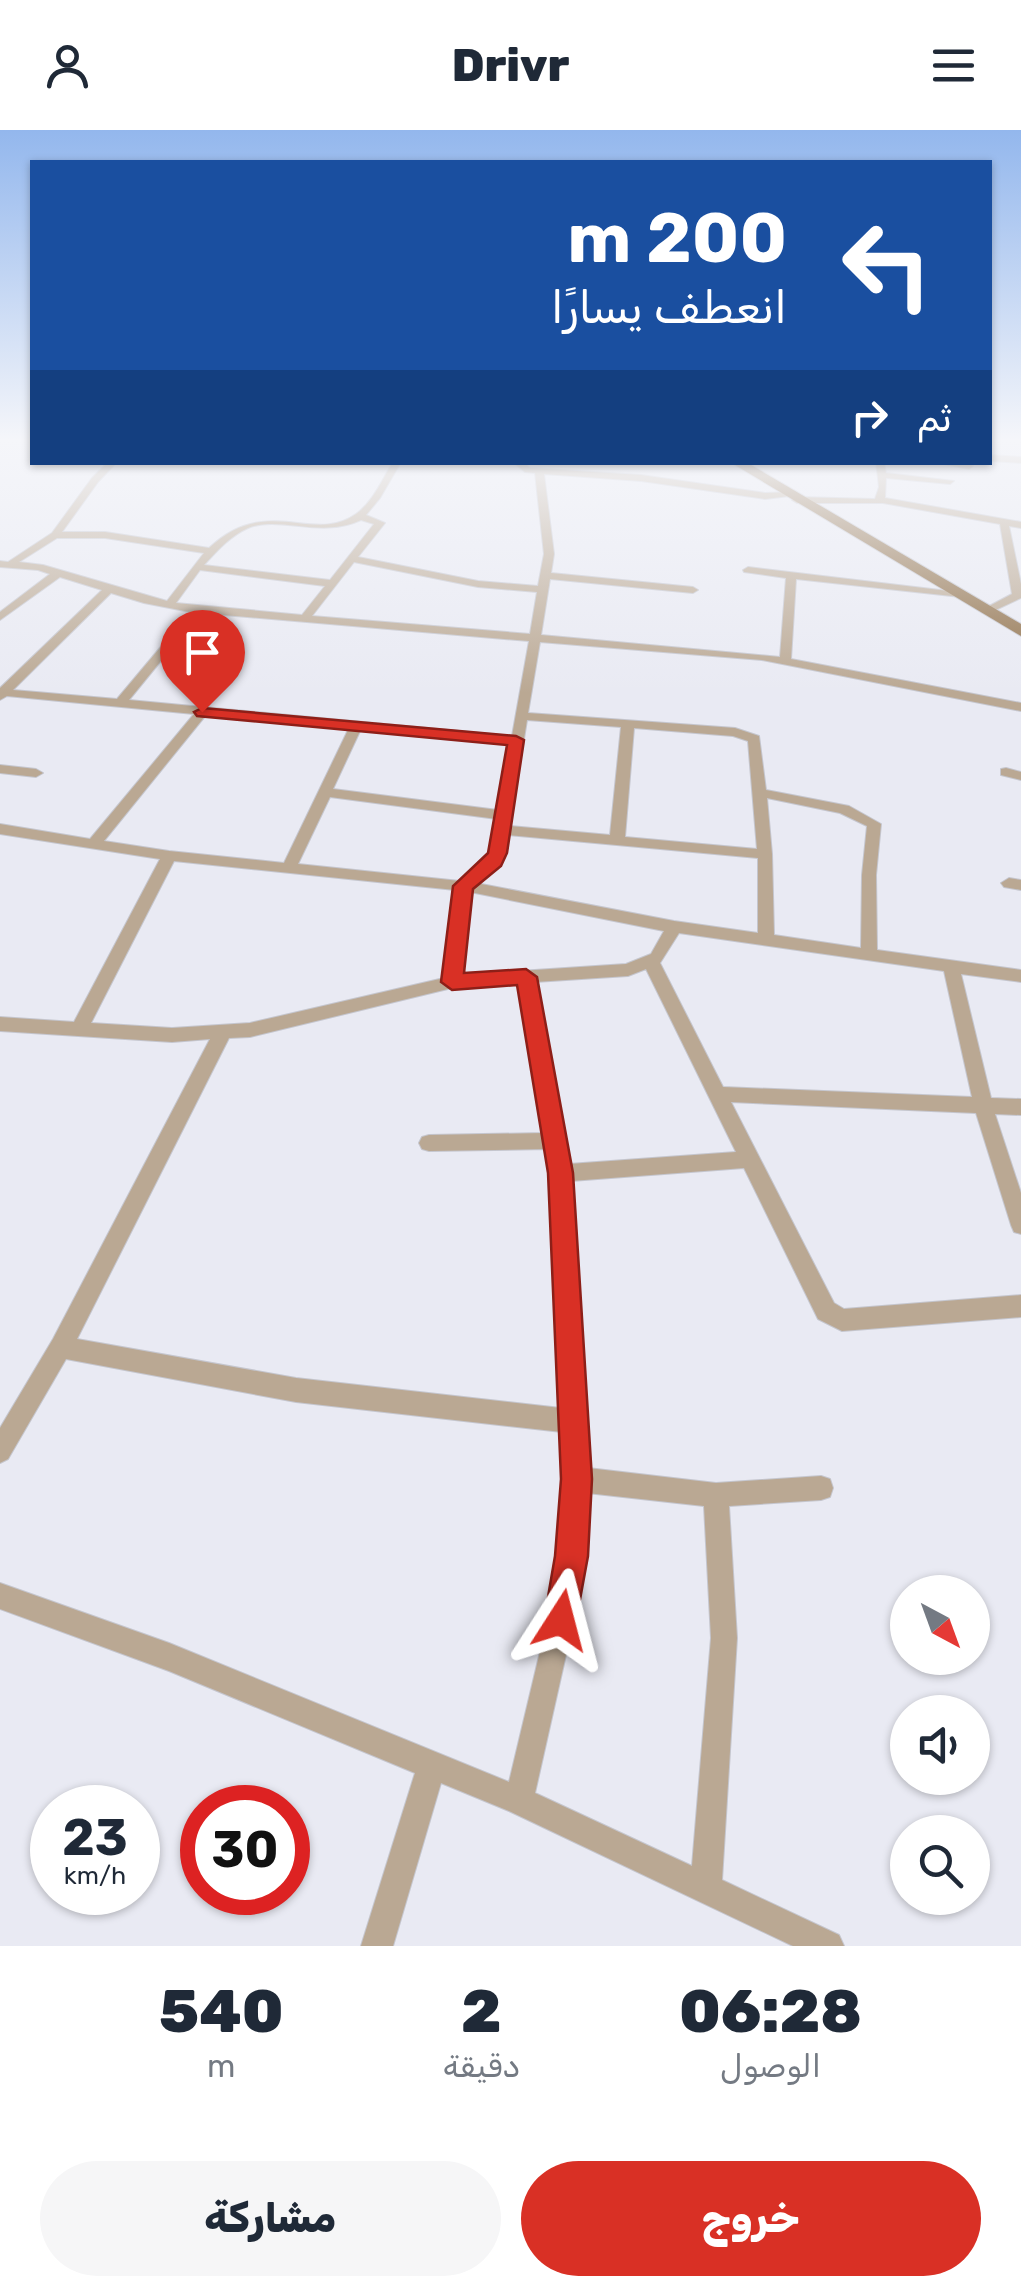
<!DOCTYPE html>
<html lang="ar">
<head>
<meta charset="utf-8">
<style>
  :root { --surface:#fff; --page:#f6f6f7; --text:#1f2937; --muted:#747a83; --accent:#d93025 }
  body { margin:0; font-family:Rubik,"Noto Naskh Arabic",sans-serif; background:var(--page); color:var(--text); direction:rtl; height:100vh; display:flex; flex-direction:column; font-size:38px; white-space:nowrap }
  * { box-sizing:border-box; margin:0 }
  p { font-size:32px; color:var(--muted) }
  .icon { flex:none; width:55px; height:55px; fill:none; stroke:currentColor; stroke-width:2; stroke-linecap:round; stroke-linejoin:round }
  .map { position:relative; height:1816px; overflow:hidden; direction:ltr }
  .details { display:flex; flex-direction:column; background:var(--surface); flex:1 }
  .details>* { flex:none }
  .top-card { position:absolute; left:30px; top:30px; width:962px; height:305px; border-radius:0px; box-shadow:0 2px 8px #0004; direction:rtl; background:#1a4fa0; color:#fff; overflow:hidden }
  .needle { width:65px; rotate:139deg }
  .fabs { position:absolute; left:890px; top:1445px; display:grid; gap:20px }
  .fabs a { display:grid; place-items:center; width:100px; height:100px; border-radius:50%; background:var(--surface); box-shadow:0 2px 8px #0004; font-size:50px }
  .speed { position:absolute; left:30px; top:1655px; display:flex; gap:20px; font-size:50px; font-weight:700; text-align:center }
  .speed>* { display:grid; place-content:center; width:130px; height:130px; border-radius:50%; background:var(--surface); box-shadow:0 2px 8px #0004; line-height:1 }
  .speed small { font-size:25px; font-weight:400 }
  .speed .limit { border:15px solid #d22; background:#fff; color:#111 }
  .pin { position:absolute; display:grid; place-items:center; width:85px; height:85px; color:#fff; margin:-102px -42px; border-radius:50% 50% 50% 0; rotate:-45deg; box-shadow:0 0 10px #0007 }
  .pin .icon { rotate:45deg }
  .me { position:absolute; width:110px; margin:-55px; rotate:9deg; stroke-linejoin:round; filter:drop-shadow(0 0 8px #0008) }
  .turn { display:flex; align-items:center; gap:35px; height:210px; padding:0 40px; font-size:45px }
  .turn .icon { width:130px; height:130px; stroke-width:2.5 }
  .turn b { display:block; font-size:70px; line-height:85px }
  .then { display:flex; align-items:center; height:95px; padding:0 40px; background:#0003; gap:20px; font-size:38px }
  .eta { display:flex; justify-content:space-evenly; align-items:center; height:170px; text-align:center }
  .eta b { font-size:60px; font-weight:800; line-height:70px }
  .primary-button { display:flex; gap:20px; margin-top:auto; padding:20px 40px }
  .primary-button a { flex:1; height:115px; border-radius:60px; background:var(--accent); color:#fff; font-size:40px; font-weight:800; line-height:115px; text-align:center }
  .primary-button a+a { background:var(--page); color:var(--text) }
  header { display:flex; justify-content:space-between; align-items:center; height:130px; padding:0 40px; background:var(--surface); font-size:45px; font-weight:800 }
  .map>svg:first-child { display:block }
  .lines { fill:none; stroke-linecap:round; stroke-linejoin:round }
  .street-casing { stroke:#c5c6ce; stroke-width:2 }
  .primary-casing { stroke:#c5c6ce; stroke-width:2 }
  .street { fill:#baa893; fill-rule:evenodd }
  .primary { fill:#8f6f48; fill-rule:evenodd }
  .route { fill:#d93025; stroke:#8d1f18; stroke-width:2.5 }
</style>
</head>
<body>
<header><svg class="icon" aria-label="menu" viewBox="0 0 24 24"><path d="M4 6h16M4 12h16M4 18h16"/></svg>Drivr<svg class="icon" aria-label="person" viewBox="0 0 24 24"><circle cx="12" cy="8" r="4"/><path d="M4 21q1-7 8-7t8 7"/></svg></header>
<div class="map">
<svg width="1021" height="1816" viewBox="0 0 1021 1816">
  <rect width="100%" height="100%" fill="#e9eaf3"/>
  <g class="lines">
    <defs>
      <g id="street">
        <path d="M990 325 1021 327V333L990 331Z"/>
        <path d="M108 332H117L98 352 62 402H105L209 418C267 363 313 415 356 384 373 372 382 350 393 332H401L380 368 366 385 385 393 358 427 478 451 538 456 544 424 535 343 525 342 513 332H523L530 338 641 345 765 363 790 362V366L765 369 641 351 544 344 554 424 551 443 693 457 698 460 693 463 550 449 541 505 780 527 786 448 744 442 743 440 748 437 957 462 961 463V467L796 449 791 529 1021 573V581L762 530 540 512 528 583 735 598 759 606 766 660 849 676 881 694 876 745 877 820 1021 840V852L961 844 991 968 1021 969V985L995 984 1021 1063V1104L1014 1102 1011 1095 976 983 731 972 834 1173 844 1179 1021 1165V1187L842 1201 818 1189 744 1038 571 1051 588 1338 716 1353 821 1346 830 1349 833 1358 830 1367 821 1370 729 1376 737 1508 722 1750 839 1805 844 1816H793L509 1681 441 1653 393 1816H361L415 1643 169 1541 0 1479V1453L169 1513 509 1652 553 1467 564 1349 562 1302 296 1272 66 1229 8 1329 0 1333V1298L53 1209 210 909 172 912 0 901V887L74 892 160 729 0 704V694L90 709 194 584 7 566 0 570V558L102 460 60 447 0 490V482L50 444 38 440 0 437V431L8 432 52 403 92 348ZM361 390 374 394 330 450 204 435C217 421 230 406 248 398 280 385 320 409 361 390ZM57 408H105L204 423 167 471 43 435 19 432ZM354 432 478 457 537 462 530 504 312 486ZM200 440 325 456 302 485 176 473ZM111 463 144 473 190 482 117 569 13 560ZM200 483 529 511 512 606 129 570ZM206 585 349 598 284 733 169 721 104 711ZM527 590 621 597 610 705 510 696ZM634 598 733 606 748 611 757 719 625 707ZM361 599 510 613 498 680 333 659ZM330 667 497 689 488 728 460 751 298 734ZM767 668 840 683 867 696 862 745 861 818 774 805 772 724ZM508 705 758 728V803L674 791 476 753C495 738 504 730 508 705ZM174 731 455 760 444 848 250 893 172 898 91 893ZM470 762 664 801 651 824 626 834 461 845ZM679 803 944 841 972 967 723 957 660 833ZM646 839 736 1022 569 1034 535 852 628 846ZM519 854 544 1003 429 1005 422 1007 419 1013 422 1019 429 1021 547 1019 551 1043 561 1278 296 1248 77 1209 229 908 250 907 452 858ZM587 1363 704 1376 711 1508 692 1736 535 1663 579 1467Z"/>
        <path d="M876 332H884L886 343 954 351 950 354 886 348 885 368 1021 392V398L1009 396 1021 454V468L989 483 980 481 1012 464 1000 394 883 373H797L792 370 797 367 875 369 879 357Z"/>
        <path d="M934 332H962L973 336 969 339Z"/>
        <path d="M0 635 36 639 43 643 36 647 0 643Z"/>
        <path d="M1006 638 1021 642V650L1001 645V639Z"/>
        <path d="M1009 748 1021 750V760L1004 757 1001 753Z"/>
      </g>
      <path id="primary" d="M730 332H746L1021 494V506Z"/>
    </defs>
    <use href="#street" class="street-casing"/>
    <use href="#primary" class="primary-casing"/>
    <use href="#street" class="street"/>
    <use href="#primary" class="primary"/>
  </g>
  <linearGradient id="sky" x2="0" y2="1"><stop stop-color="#93b7ed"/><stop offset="0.55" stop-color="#f5f6fa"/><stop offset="1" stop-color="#f5f6fa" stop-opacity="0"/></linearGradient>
  <rect width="1021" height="563" fill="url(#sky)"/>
  <path class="route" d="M202 578 516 606 524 610 507 723 501 736 473 759 464 843 526 839 537 847 573 1043 592 1349 588 1426 574 1502 561 1507 549 1502 544 1490 555 1426 561 1349 548 1043 517 855 452 860 441 852 453 756 488 723 507 615 197 586 194 582Z"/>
</svg>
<div class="fabs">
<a><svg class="needle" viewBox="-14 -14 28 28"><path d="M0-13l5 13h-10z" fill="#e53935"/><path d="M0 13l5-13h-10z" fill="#747a83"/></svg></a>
<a><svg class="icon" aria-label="sound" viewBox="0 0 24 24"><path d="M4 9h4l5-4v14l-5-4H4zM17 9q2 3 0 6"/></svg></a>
<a><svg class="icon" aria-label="search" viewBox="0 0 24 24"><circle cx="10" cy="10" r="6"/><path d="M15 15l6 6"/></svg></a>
</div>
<div class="speed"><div>23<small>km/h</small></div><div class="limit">30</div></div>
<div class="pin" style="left:202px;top:582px;background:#d93025"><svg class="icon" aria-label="arrive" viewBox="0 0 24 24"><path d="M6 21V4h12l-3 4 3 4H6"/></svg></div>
<svg class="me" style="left:561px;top:1490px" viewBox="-20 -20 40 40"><path d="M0-17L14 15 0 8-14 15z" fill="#d93025" stroke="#fff" stroke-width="4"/></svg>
<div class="top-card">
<div class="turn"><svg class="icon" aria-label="left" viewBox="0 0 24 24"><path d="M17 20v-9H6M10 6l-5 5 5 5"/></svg><div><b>200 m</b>انعطف يسارًا</div></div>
<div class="then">ثم<svg class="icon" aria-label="right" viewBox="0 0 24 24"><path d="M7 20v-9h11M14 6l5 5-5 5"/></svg></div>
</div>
</div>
<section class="details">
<div class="eta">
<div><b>06:28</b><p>الوصول</p></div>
<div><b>2</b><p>دقيقة</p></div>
<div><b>540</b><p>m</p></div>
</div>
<div class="primary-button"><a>خروج</a><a>مشاركة</a></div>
</section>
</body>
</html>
